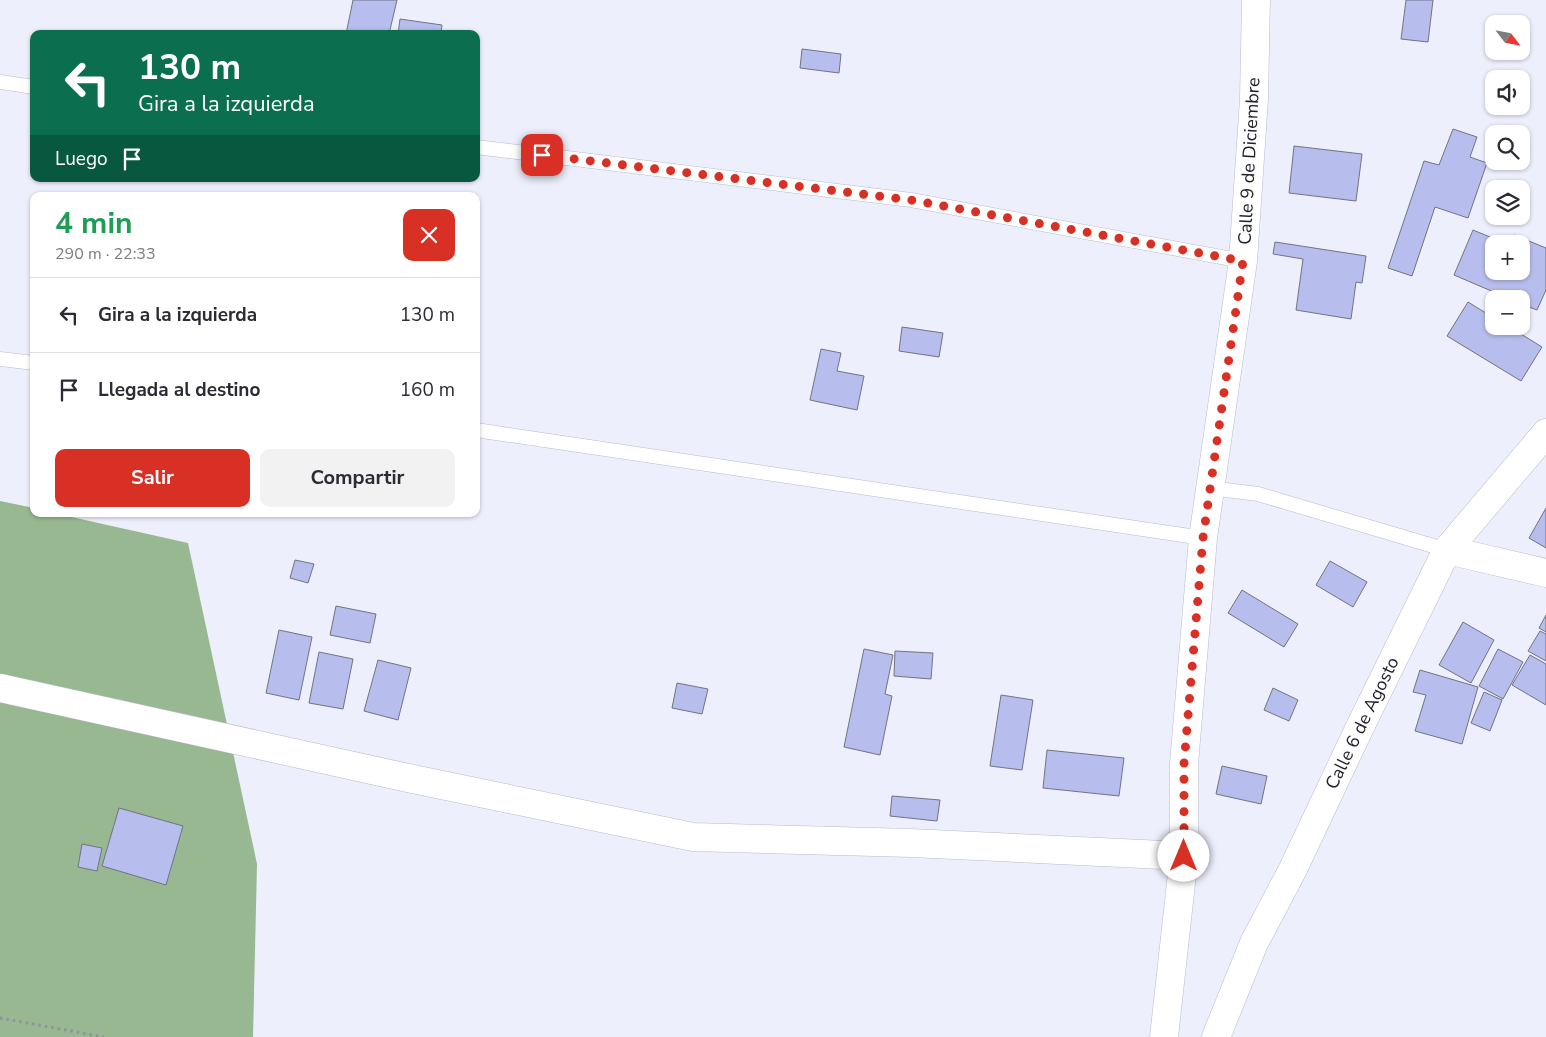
<!DOCTYPE html>
<html lang="es">
<head>
<meta charset="utf-8">
<style>
  :root { --surface:#fff; --page:#f2f2f3; --text:#2b2b33; --muted:#7c7c81; --line:#e1e1e2; --accent:#d93025 }
  body { margin:0; font-family:"Nunito Sans",sans-serif; background:var(--page); color:var(--text); height:100vh; display:flex; flex-direction:column; font-size:19px; white-space:nowrap }
  * { box-sizing:border-box; margin:0 }
  p { font-size:16px; color:var(--muted) }
  .icon { flex:none; width:28px; height:28px; fill:none; stroke:currentColor; stroke-width:2; stroke-linecap:round; stroke-linejoin:round }
  .map { position:relative; flex:1; overflow:hidden }
  .sheet { position:absolute; left:30px; top:192px; width:450px; height:325px; display:flex; flex-direction:column; background:var(--surface); border-radius:10px; box-shadow:0 1px 4px #0004 }
  .sheet>* { flex:none }
  .top-card { position:absolute; left:30px; top:30px; width:450px; height:152px; border-radius:10px; box-shadow:0 1px 4px #0004; background:#0b6e4f; color:#fff; overflow:hidden }
  .needle { width:32px; rotate:122deg }
  .tools { position:absolute; left:1485px; top:15px; display:grid; gap:10px }
  .tools a { display:grid; place-items:center; width:45px; height:45px; border-radius:10px; background:var(--surface); box-shadow:0 1px 4px #0004; font-size:25px }
  .pin { position:absolute; display:grid; place-items:center; width:42px; height:42px; color:#fff; margin:-21px; border-radius:10px; box-shadow:0 2px 8px #0006 }
  .me { position:absolute; width:55px; margin:-28px; rotate:0deg; stroke-linejoin:round; filter:drop-shadow(0 0 4px #0008) }
  .turn { display:flex; align-items:center; gap:18px; height:105px; padding:0 25px; font-size:22px }
  .turn .icon { width:65px; height:65px; stroke-width:2.5 }
  .turn b { display:block; font-size:35px; line-height:42px }
  .then { display:flex; align-items:center; height:48px; padding:0 25px; background:#0003; gap:10px; font-size:19px }
  .round { display:grid; place-items:center; flex:none; width:52px; height:52px; border-radius:10px; background:var(--page) }
  .summary { display:flex; align-items:center; justify-content:space-between; height:85px; padding:0 25px }
  h1 { font-size:30px; font-weight:700; line-height:38px; color:#1e9e55 }
  .primary-button { display:flex; gap:10px; margin-top:auto; padding:10px 25px }
  .primary-button a { flex:1; height:58px; border-radius:10px; background:var(--accent); color:#fff; font-size:20px; font-weight:700; line-height:58px; text-align:center }
  .primary-button a+a { background:var(--page); color:var(--text) }
  ul { padding:0; list-style:none }
  li { display:flex; align-items:center; gap:15px; height:75px; padding:0 25px; border-top:1px solid var(--line) }
  li div { flex:1 }
  li b { display:block; font-size:19px }
  li em { font-style:normal }
  .map>svg:first-child { display:block }
  .forest { fill:#97b890 }
  .building { fill:#b7bdec; stroke:#717385 }
  .lines { fill:none; stroke-linecap:round; stroke-linejoin:round }
  .lane-casing { stroke:#b8bbce; stroke-width:15 }
  .street-casing { stroke:#b8bbce; stroke-width:29 }
  .secondary-casing { stroke:#b8bbce; stroke-width:29 }
  .path { stroke:#91929c; stroke-width:3; stroke-dasharray:2.5 4; stroke-linecap:butt }
  .lane { stroke:#fff; stroke-width:14 }
  .street { stroke:#fff; stroke-width:28 }
  .secondary { stroke:#fff; stroke-width:28 }
  .route { stroke:#d93025; stroke-width:9; stroke-dasharray:0 16.2 }
  .labels { text-anchor:middle; stroke-width:4.5; stroke-linejoin:round; paint-order:stroke }
  .street-label { font-size:18px; fill:#212229; stroke:#fdfdfd }
</style>
</head>
<body>
<div class="map">
<svg width="1546" height="1037" viewBox="0 0 1546 1037">
  <rect width="100%" height="100%" fill="#eeeffc"/>
  <path class="forest" d="M0 501 34 508V514H58L188 543 257 864 253 1037H0Z"/>
  <g class="building">
    <path d="M353 0H397L389 34H346Z"/>
    <path d="M1406 0H1433L1428 42 1401 39Z"/>
    <path d="M400 19 442 25 441 34H398Z"/>
    <path d="M802 49 841 54 839 73 800 68Z"/>
    <path d="M1453 129 1477 137 1470 157 1487 163 1468 218 1435 207 1412 276 1388 268 1424 161 1439 165Z"/>
    <path d="M1294 146 1362 154 1356 201 1289 193Z"/>
    <path d="M1473 230 1507 244H1494V271H1521V244H1510L1514 235 1546 248V290L1537 310 1521 304V299H1510L1454 275Z"/>
    <path d="M1275 242 1366 256 1362 283 1356 282 1351 319 1296 310 1303 259 1273 254Z"/>
    <path d="M1468 302 1494 318V326H1508L1542 347 1521 381 1447 336Z"/>
    <path d="M902 327 943 333 939 357 899 351Z"/>
    <path d="M821 349 841 353 837 371 864 376 857 410 810 400Z"/>
    <path d="M1546 508V548L1529 538Z"/>
    <path d="M295 560 314 564 308 583 290 578Z"/>
    <path d="M1330 561 1367 582 1353 607 1316 585Z"/>
    <path d="M1242 590 1298 624 1284 647 1228 613Z"/>
    <path d="M336 606 376 614 370 643 330 635Z"/>
    <path d="M1546 615V632L1539 628Z"/>
    <path d="M1463 622 1494 640 1471 683 1439 665Z"/>
    <path d="M279 630 312 637 299 700 266 693Z"/>
    <path d="M1540 631 1546 634V661L1528 651Z"/>
    <path d="M864 649 893 655 885 694 892 696 880 755 844 747Z"/>
    <path d="M1498 649 1523 662 1503 699 1479 686Z"/>
    <path d="M895 651 933 653 931 679 894 676Z"/>
    <path d="M319 652 353 659 343 709 309 703Z"/>
    <path d="M1530 655 1546 664V705L1512 685Z"/>
    <path d="M378 660 411 668 398 720 364 711Z"/>
    <path d="M1420 670 1478 687 1462 744 1415 731 1426 695 1413 692Z"/>
    <path d="M677 683 708 689 702 714 672 708Z"/>
    <path d="M1273 688 1298 700 1289 721 1264 710Z"/>
    <path d="M1484 692 1502 700 1490 731 1471 723Z"/>
    <path d="M1001 695 1033 700 1022 770 990 766Z"/>
    <path d="M1047 750 1124 758 1119 796 1043 788Z"/>
    <path d="M1222 766 1267 776 1261 804 1216 794Z"/>
    <path d="M892 796 940 800 937 821 890 816Z"/>
    <path d="M119 808 183 826 166 885 102 866Z"/>
    <path d="M82 844 102 848 97 871 78 867Z"/>
  </g>
  <g class="lines">
    <defs>
      <g id="lane">
        <path d="M0 82 34 87"/>
        <path d="M476 147 911 200 1243 261"/>
        <path d="M0 359 34 363"/>
        <path d="M476 430 1203 538"/>
        <path d="M1210 488 1258 494 1447 550"/>
      </g>
      <g id="street">
        <path d="M1447 550 1546 573"/>
        <path d="M0 688 408 778 693 837 911 843 1184 856"/>
        <path d="M1164 1037 1184 856V764L1203 538 1243 261 1254 99 1256 0"/>
      </g>
      <path id="secondary" d="M1216 1037 1254 943 1293 869 1359 729 1447 550 1546 433"/>
    </defs>
    <use href="#lane" class="lane-casing"/>
    <use href="#street" class="street-casing"/>
    <use href="#secondary" class="secondary-casing"/>
    <path class="path" d="M0 1018 104 1037"/>
    <use href="#lane" class="lane"/>
    <use href="#street" class="street"/>
    <use href="#secondary" class="secondary"/>
  </g>
  <g class="lines">
    <path class="route" d="M542 155 911 200 1243 261 1203 538 1184 764V856"/>
  </g>
  <g class="labels">
    <g class="street-label">
      <text transform="translate(1249 161) rotate(-87)" y="6">Calle 9 de Diciembre</text>
      <text transform="translate(1362 723) rotate(-64)" y="6">Calle 6 de Agosto</text>
    </g>
  </g>
</svg>
<div class="tools">
<a><svg class="needle" viewBox="-14 -14 28 28"><path d="M0-13l5 13h-10z" fill="#e53935"/><path d="M0 13l5-13h-10z" fill="#7c7c81"/></svg></a>
<a><svg class="icon" aria-label="sound" viewBox="0 0 24 24"><path d="M4 9h4l5-4v14l-5-4H4zM17 9q2 3 0 6"/></svg></a>
<a><svg class="icon" aria-label="search" viewBox="0 0 24 24"><circle cx="10" cy="10" r="6"/><path d="M15 15l6 6"/></svg></a>
<a><svg class="icon" aria-label="layers" viewBox="0 0 24 24"><path d="M12 4l9 5-9 5-9-5zM3 14l9 5 9-5"/></svg></a>
<a>+</a>
<a>−</a>
</div>
<div class="pin" style="left:542px;top:155px;background:#d93025"><svg class="icon" aria-label="arrive" viewBox="0 0 24 24"><path d="M6 21V4h12l-3 4 3 4H6"/></svg></div>
<svg class="me" style="left:1184px;top:856px" viewBox="-20 -20 40 40"><circle r="19" fill="#fff"/><path d="M0-13L10 11 0 6-10 11z" fill="#d93025"/></svg>
<div class="top-card">
<div class="turn"><svg class="icon" aria-label="left" viewBox="0 0 24 24"><path d="M17 20v-9H6M10 6l-5 5 5 5"/></svg><div><b>130 m</b>Gira a la izquierda</div></div>
<div class="then">Luego<svg class="icon" aria-label="arrive" viewBox="0 0 24 24"><path d="M6 21V4h12l-3 4 3 4H6"/></svg></div>
</div>
<section class="sheet">
<div class="summary"><div><h1>4 min</h1><p>290 m · 22:33</p></div><a class="round" style="background:#d93025;color:#fff"><svg class="icon" aria-label="close" viewBox="0 0 24 24"><path d="M6 6l12 12M18 6L6 18"/></svg></a></div>
<ul>
<li><svg class="icon" aria-label="left" viewBox="0 0 24 24"><path d="M17 20v-9H6M10 6l-5 5 5 5"/></svg><div><b>Gira a la izquierda</b></div><em>130 m</em></li>
<li><svg class="icon" aria-label="arrive" viewBox="0 0 24 24"><path d="M6 21V4h12l-3 4 3 4H6"/></svg><div><b>Llegada al destino</b></div><em>160 m</em></li>
</ul>
<div class="primary-button"><a>Salir</a><a>Compartir</a></div>
</section>
</div>
</body>
</html>
